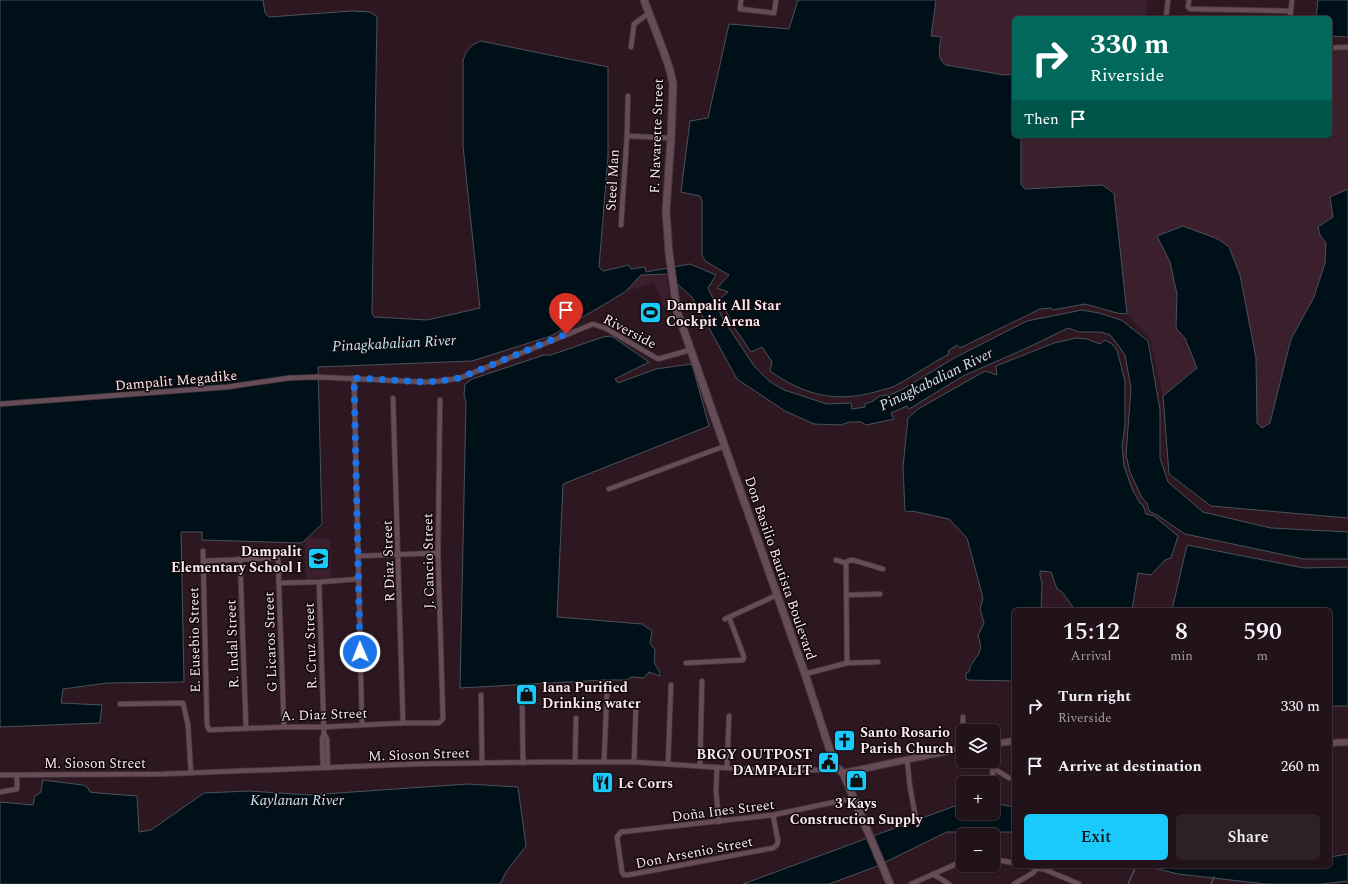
<!DOCTYPE html>
<html lang="en">
<head>
<meta charset="utf-8">
<style>
  :root { --surface:#22121a; --page:#2e2027; --text:#f1f3f6; --muted:#a29ea2; --line:#3f3239; --accent:#1acafc }
  body { margin:0; font-family:Spectral,serif; background:var(--page); color:var(--text); height:100vh; display:flex; flex-direction:column; font-size:15px; white-space:nowrap }
  * { box-sizing:border-box; margin:0 }
  p { font-size:13px; color:var(--muted) }
  .icon { flex:none; width:22px; height:22px; fill:none; stroke:currentColor; stroke-width:2; stroke-linecap:round; stroke-linejoin:round }
  .map { position:relative; flex:1; overflow:hidden }
  .details { position:absolute; left:1012px; top:608px; width:320px; height:260px; display:flex; flex-direction:column; background:var(--surface); border-radius:6px; box-shadow:0 1px 3px #0004,0 0 0 1px var(--line) }
  .details>* { flex:none }
  .banner { position:absolute; left:1012px; top:16px; width:320px; height:122px; border-radius:6px; box-shadow:0 1px 3px #0004,0 0 0 1px var(--line); background:#00695c; color:#fff; overflow:hidden }
  .controls { position:absolute; left:956px; top:724px; display:grid; gap:8px }
  .controls a { display:grid; place-items:center; width:44px; height:44px; border-radius:6px; background:var(--surface); box-shadow:0 1px 3px #0004,0 0 0 1px var(--line); font-size:20px }
  .pin { position:absolute; display:grid; place-items:center; width:34px; height:34px; color:#fff; margin:-41px -17px; border-radius:50% 50% 50% 0; rotate:-45deg; box-shadow:0 0 4px #0007 }
  .pin .icon { rotate:45deg }
  .me { position:absolute; width:44px; margin:-22px; rotate:359deg; stroke-linejoin:round; filter:drop-shadow(0 0 3px #0008) }
  .turn { display:flex; align-items:center; gap:14px; height:84px; padding:0 12px; font-size:18px }
  .turn .icon { width:52px; height:52px; stroke-width:2.5 }
  .turn b { display:block; font-size:28px; line-height:34px }
  .then { display:flex; align-items:center; height:38px; padding:0 12px; background:#0003; gap:8px; font-size:15px }
  .eta { display:flex; justify-content:space-evenly; align-items:center; height:68px; text-align:center }
  .eta b { font-size:24px; font-weight:600; line-height:28px }
  .action { display:flex; gap:8px; margin-top:auto; padding:8px 12px }
  .action a { flex:1; height:46px; border-radius:6px; background:var(--accent); color:#111; font-size:16px; font-weight:600; line-height:46px; text-align:center }
  .action a+a { background:var(--page); color:var(--text) }
  ul { padding:0; list-style:none }
  li { display:flex; align-items:center; gap:12px; height:60px; padding:0 12px }
  li div { flex:1 }
  li b { display:block; font-size:15px }
  li em { font-style:normal }
  .map>svg:first-child { display:block }
  .built { fill:#3b1f2c }
  .water { fill:#001019; stroke:#4b5159 }
  .lines { fill:none; stroke-linecap:round; stroke-linejoin:round }
  .stream { stroke:#4b5159; stroke-width:1.5 }
  .minor-casing { stroke:#47363d; stroke-width:6 }
  .tertiary-casing { stroke:#47363d; stroke-width:8 }
  .secondary-casing { stroke:#47363d; stroke-width:9 }
  .minor { stroke:#654c56; stroke-width:4.5 }
  .tertiary { stroke:#654c56; stroke-width:6 }
  .secondary { stroke:#654c56; stroke-width:7 }
  .route { stroke:#1a73e8; stroke-width:7; stroke-dasharray:0 12.6 }
  .labels { text-anchor:middle; stroke-width:3; stroke-linejoin:round; paint-order:stroke }
  .street-label { font-size:14px; fill:#f9e9ef; stroke:#10070a }
  .poi-label { font-size:14px; font-weight:bold; fill:#f9e9ef; stroke:#10070a; text-anchor:start }
  .water-label { font-size:15px; font-style:italic; fill:#bfe9fa; stroke:#10070a }
</style>
</head>
<body>
<div class="map">
<svg width="1348" height="884" viewBox="0 0 1348 884">
  <rect width="100%" height="100%" fill="#2d1822"/>
  <g class="built">
    <path d="M936 0H1147V8L1146 18H1014V74L1004 75 946 65 943 64 939 56 940 37 931 36Z"/>
    <path d="M1348 50V189L1330 197 1333 217 1318 228 1320 235 1326 243 1325 263 1314 297 1291 339 1270 423 1262 428 1257 423 1256 358 1240 275 1157 236 1170 262 1177 295V328L1185 338 1197 368 1163 396 1150 339 1127 314 1114 193 1102 185 1026 189 1023 187 1021 184V136H1330V51Z"/>
    <path d="M666 274 671 307H664L654 283 625 292 641 275Z"/>
    <path d="M308 538 330 539 331 578 306 579 305 541Z"/>
  </g>
  <g class="water">
    <path d="M0 0H263L265 13 269 17 352 11 370 12 377 17 372 313 374 317 427 320 480 308 463 146V61C466 50 470 45 481 41L608 67V156L599 267 603 271 629 265 631 269 645 267 646 272 690 264 716 275 708 288 723 319 754 366 769 381 784 390 827 404 851 403 852 409 865 407V404L873 401 880 396 892 394 903 389 956 357 1027 321 1082 310 1099 313 1121 320 1148 341 1160 410V458L1168 482 1203 512 1271 528 1348 532V559H1304L1185 534 1157 515 1149 511 1147 503 1142 498 1130 472 1126 455 1131 388 1125 355 1115 341 1110 335 1101 332H1079L1068 328 1027 348 963 376 909 409 907 406 891 413 894 419 866 425 861 422H849L841 425 814 424 785 411 737 379 692 297 666 274 641 275 625 292 551 336 472 361 318 367 322 524 302 543 202 540V532H181L184 682 107 683 63 689 61 703 102 705 100 723 0 727Z"/>
    <path d="M798 0H936L931 36 941 37C940 47 936 59 946 65L1004 75 1014 74V136H1021V184L1023 187 1026 189 1102 185 1114 193 1127 314 1117 313 1085 304 1053 310 1051 308 1040 309 960 348 957 345 948 351 949 354C930 364 912 377 893 387 887 389 881 390 875 392 835 403 804 395 770 371L772 362 762 347 751 352 734 327 720 299 728 292 717 288 729 275 705 261 702 255V201L700 196 681 192 690 121 708 118 729 24 789 29Z"/>
    <path d="M1318 0H1348V37L1330 36V18H1316Z"/>
    <path d="M1348 189V518L1211 506 1169 474 1163 396 1197 368 1185 338 1176 328 1177 294 1170 262 1157 236 1183 226 1218 239 1229 247 1240 275 1256 358 1257 423 1262 428 1270 423 1291 339 1314 297 1325 263 1326 243 1320 235 1318 227 1333 217 1330 197Z"/>
    <path d="M611 336 616 339 649 362 615 379 618 383 656 369 692 364 709 426 563 484 557 617 642 624 652 631 650 643 655 650C655 654 653 660 655 664 657 669 659 669 660 676L649 672 644 678 632 677 626 680H604L460 688 466 402 464 395 465 384 472 379 544 355H551L603 337Z"/>
    <path d="M1076 338 1087 339 1100 344 1105 340 1112 344 1117 350 1125 381V426L1122 446 1124 466 1133 491 1140 503 1143 505 1146 514 1154 516 1178 536 1171 558 1165 560 1151 575 1138 573 1132 610H1075L1062 592 1057 589 1051 572 1040 571V576L1042 583 1041 610H1014V681L967 680 966 677V673L969 672C972 656 986 656 978 636L984 623 980 609 983 598 967 538 949 519 912 511 907 512 905 511 903 467 908 418 918 409 985 371 997 375 996 366 1054 343Z"/>
    <path d="M1187 545 1304 568 1348 567V706H1330V610H1172Z"/>
    <path d="M43 780 83 785 87 787 90 792 98 793 137 796 139 832 151 830 204 793 249 791 309 795 468 784 518 787 526 846 506 872 500 884H0V802L33 805 35 796 41 792Z"/>
    <path d="M963 803V813H993V803L1014 807V832H947L875 867 829 884H743Z"/>
    <path d="M1348 854V881L1322 884H1266L1178 874 1146 866H1330V857Z"/>
  </g>
  <g class="lines">
    <g class="stream">
      <path d="M1128 884 1136 866"/>
      <path d="M1211 884 1214 877"/>
    </g>
    <defs>
      <g id="minor">
        <path d="M741 0 740 9 774 13 776 0"/>
        <path d="M1189 0 1188 7 1190 9 1291 11"/>
        <path d="M1166 18 1168 0"/>
        <path d="M1290 18 1292 0"/>
        <path d="M631 47 634 24 649 13"/>
        <path d="M1330 48 1348 47"/>
        <path d="M627 136 671 138"/>
        <path d="M621 225 627 136 628 96"/>
        <path d="M354 378 362 724"/>
        <path d="M393 398 403 723"/>
        <path d="M0 404 227 387 289 378 317 377 425 382 440 381 460 378 593 324 607 329 658 359 690 350"/>
        <path d="M609 489 725 446"/>
        <path d="M203 551 207 725 209 730 284 727H324L403 723H439L443 719 438 553 440 400"/>
        <path d="M358 556 438 553"/>
        <path d="M240 559 246 728"/>
        <path d="M836 560 846 563"/>
        <path d="M203 561 276 558 278 560 284 727"/>
        <path d="M319 582 324 734 322 739 323 768"/>
        <path d="M279 583 319 582 359 579"/>
        <path d="M847 595 880 594"/>
        <path d="M725 619 777 595"/>
        <path d="M686 663 743 660 744 657 729 617"/>
        <path d="M847 663 846 563 848 561 853 560 883 569"/>
        <path d="M805 674 847 663 878 662"/>
        <path d="M522 690 523 763"/>
        <path d="M481 695 482 763"/>
        <path d="M120 704 183 703 188 725 191 773"/>
        <path d="M324 734 327 739 328 768"/>
        <path d="M963 748V717"/>
        <path d="M907 759 910 787 916 820"/>
        <path d="M992 761 993 779"/>
        <path d="M575 762 576 718"/>
        <path d="M604 762 607 690"/>
        <path d="M634 762 636 705"/>
        <path d="M668 764 671 685"/>
        <path d="M700 766 702 681"/>
        <path d="M717 767 716 791 719 822"/>
        <path d="M727 767 729 716"/>
        <path d="M993 768 1009 778"/>
        <path d="M0 775 163 774 416 764 546 762H634L759 770H838"/>
        <path d="M0 792 17 789V775"/>
        <path d="M773 815 778 841 777 845 773 848 628 875H624L622 872 617 837 621 832 773 815 854 798"/>
        <path d="M993 859 1014 863"/>
        <path d="M1029 866 1046 870 1079 884"/>
        <path d="M933 874 949 884"/>
        <path d="M911 884 963 861"/>
        <path d="M1014 884 1033 873 1037 868"/>
      </g>
      <g id="tertiary">
        <path d="M1330 743 1348 742"/>
        <path d="M993 744 1014 741"/>
        <path d="M843 773 963 748"/>
      </g>
      <path id="secondary" d="M644 0 663 50 670 70 673 84 671 138 666 211 669 253 677 311 805 674 835 766 843 773 890 884"/>
    </defs>
    <use href="#minor" class="minor-casing"/>
    <use href="#tertiary" class="tertiary-casing"/>
    <use href="#secondary" class="secondary-casing"/>
    <use href="#minor" class="minor"/>
    <use href="#tertiary" class="tertiary"/>
    <use href="#secondary" class="secondary"/>
  </g>
  <g class="lines">
    <path class="route" d="M360 652 354 378 426 382 440 381 460 378 566 334"/>
  </g>
  <defs>
    <symbol id="stadium-square" viewBox="-11 -11 22 22"><rect x="-9" y="-9" width="18" height="18" rx="4" fill="#1acafc" stroke="#10070a"/><path d="M0-5a6.5 5 0 1 0 0 10a6.5 5 0 1 0 0-10ZM-3.5-1.8h7v3.6h-7Z" fill="#111"/></symbol>
    <symbol id="school-square" viewBox="-11 -11 22 22"><rect x="-9" y="-9" width="18" height="18" rx="4" fill="#1acafc" stroke="#10070a"/><path d="M0-5L7-2L0 1L-7-2ZM-4 1L0 2.5L4 1V4Q0 6-4 4Z" fill="#111"/></symbol>
    <symbol id="shop-square" viewBox="-11 -11 22 22"><rect x="-9" y="-9" width="18" height="18" rx="4" fill="#1acafc" stroke="#10070a"/><path d="M-5-2.5h2.3a2.7 3.5 0 0 1 5.4 0H5L5.5 6h-11ZM-1.5-2.5h3a1.5 2.3 0 0 0-3 0Z" fill="#111"/></symbol>
    <symbol id="church-square" viewBox="-11 -11 22 22"><rect x="-9" y="-9" width="18" height="18" rx="4" fill="#1acafc" stroke="#10070a"/><path d="M-1.2-6h2.4v3.5h3.3v2.4h-3.3V6h-2.4V-.1h-3.3v-2.4h3.3Z" fill="#111"/></symbol>
    <symbol id="civic-square" viewBox="-11 -11 22 22"><rect x="-9" y="-9" width="18" height="18" rx="4" fill="#1acafc" stroke="#10070a"/><path d="M-.6-6.5H3V-4.5H.6V-3L4-1V1h2V6H-6V1h2V-1L-.6-3ZM-1.2 2.5V6h2.4V2.5Z" fill="#111"/></symbol>
    <symbol id="restaurant-square" viewBox="-11 -11 22 22"><rect x="-9" y="-9" width="18" height="18" rx="4" fill="#1acafc" stroke="#10070a"/><path d="M-5-6h1v4h1v-4h1v4h1v-4h1v5L-1.5 .5V6h-2V.5L-5-1ZM5-6V6H3V1.5H1.5Q1.5-4 5-6Z" fill="#111"/></symbol>
  </defs>
  <g fill-rule="evenodd">
    <use href="#stadium-square" x="638" y="300" width="25" height="25"/>
    <use href="#school-square" x="306" y="546" width="25" height="25"/>
    <use href="#shop-square" x="514" y="682" width="25" height="25"/>
    <use href="#church-square" x="832" y="728" width="25" height="25"/>
    <use href="#civic-square" x="816" y="750" width="25" height="25"/>
    <use href="#shop-square" x="844" y="768" width="25" height="25"/>
    <use href="#restaurant-square" x="590" y="770" width="25" height="25"/>
  </g>
  <g class="labels">
    <g class="street-label">
      <text transform="translate(656 136) rotate(-88)" y="5">F. Navarette Street</text>
      <text transform="translate(612 180) rotate(-87)" y="5">Steel Man</text>
      <text transform="translate(630 331) rotate(28)" y="5">Riverside</text>
      <text transform="translate(176 380) rotate(-5)" y="5">Dampalit Megadike</text>
      <text transform="translate(388 561) rotate(-92)" y="5">R Diaz Street</text>
      <text transform="translate(428 561) rotate(-91)" y="5">J. Cancio Street</text>
      <text transform="translate(781 568) rotate(71)" y="5">Don Basilio Bautista Boulevard</text>
      <text transform="translate(194 640) rotate(-91)" y="5">E. Eusebio Street</text>
      <text transform="translate(270 642) rotate(-92)" y="5">G Licaros Street</text>
      <text transform="translate(232 644) rotate(-92)" y="5">R. Indal Street</text>
      <text transform="translate(310 646) rotate(-92)" y="5">R. Cruz Street</text>
      <text transform="translate(324 714) rotate(-2)" y="5">A. Diaz Street</text>
      <text transform="translate(419 754) rotate(-2)" y="5">M. Sioson Street</text>
      <text x="95" y="768">M. Sioson Street</text>
      <text transform="translate(723 810) rotate(-7)" y="5">Doña Ines Street</text>
      <text transform="translate(694 852) rotate(-11)" y="5">Don Arsenio Street</text>
    </g>
    <g class="poi-label">
      <text x="666" y="310">Dampalit All Star<tspan x="666" dy="16">Cockpit Arena</tspan></text>
      <text x="302" y="556" text-anchor="end">Dampalit<tspan x="302" dy="16">Elementary School I</tspan></text>
      <text x="542" y="692">Iana Purified<tspan x="542" dy="16">Drinking water</tspan></text>
      <text x="860" y="737">Santo Rosario<tspan x="860" dy="16">Parish Church</tspan></text>
      <text x="812" y="759" text-anchor="end">BRGY OUTPOST<tspan x="812" dy="16">DAMPALIT</tspan></text>
      <text x="618" y="788">Le Corrs</text>
      <text x="856" y="808" text-anchor="middle">3 Kays<tspan x="856" dy="16">Construction Supply</tspan></text>
    </g>
    <g class="water-label">
      <text transform="translate(394 343) rotate(-3)" y="5">Pinagkabalian River</text>
      <text transform="translate(936 379) rotate(-26)" y="5">Pinagkabalian River</text>
      <text x="297" y="805">Kaylanan River</text>
    </g>
  </g>
</svg>
<div class="controls">
<a><svg class="icon" aria-label="layers" viewBox="0 0 24 24"><path d="M12 4l9 5-9 5-9-5zM3 14l9 5 9-5"/></svg></a>
<a>+</a>
<a>−</a>
</div>
<div class="pin" style="left:566px;top:334px;background:#d93025"><svg class="icon" aria-label="arrive" viewBox="0 0 24 24"><path d="M6 21V4h12l-3 4 3 4H6"/></svg></div>
<svg class="me" style="left:360px;top:652px" viewBox="-20 -20 40 40"><circle r="17" fill="#1a73e8" stroke="#fff" stroke-width="3"/><path d="M0-11L8 9 0 5-8 9z" fill="#fff"/></svg>
<div class="banner">
<div class="turn"><svg class="icon" aria-label="right" viewBox="0 0 24 24"><path d="M7 20v-9h11M14 6l5 5-5 5"/></svg><div><b>330 m</b>Riverside</div></div>
<div class="then">Then<svg class="icon" aria-label="arrive" viewBox="0 0 24 24"><path d="M6 21V4h12l-3 4 3 4H6"/></svg></div>
</div>
<section class="details">
<div class="eta">
<div><b>15:12</b><p>Arrival</p></div>
<div><b>8</b><p>min</p></div>
<div><b>590</b><p>m</p></div>
</div>
<ul>
<li><svg class="icon" aria-label="right" viewBox="0 0 24 24"><path d="M7 20v-9h11M14 6l5 5-5 5"/></svg><div><b>Turn right</b><p>Riverside</p></div><em>330 m</em></li>
<li><svg class="icon" aria-label="arrive" viewBox="0 0 24 24"><path d="M6 21V4h12l-3 4 3 4H6"/></svg><div><b>Arrive at destination</b></div><em>260 m</em></li>
</ul>
<div class="action"><a>Exit</a><a>Share</a></div>
</section>
</div>
</body>
</html>
